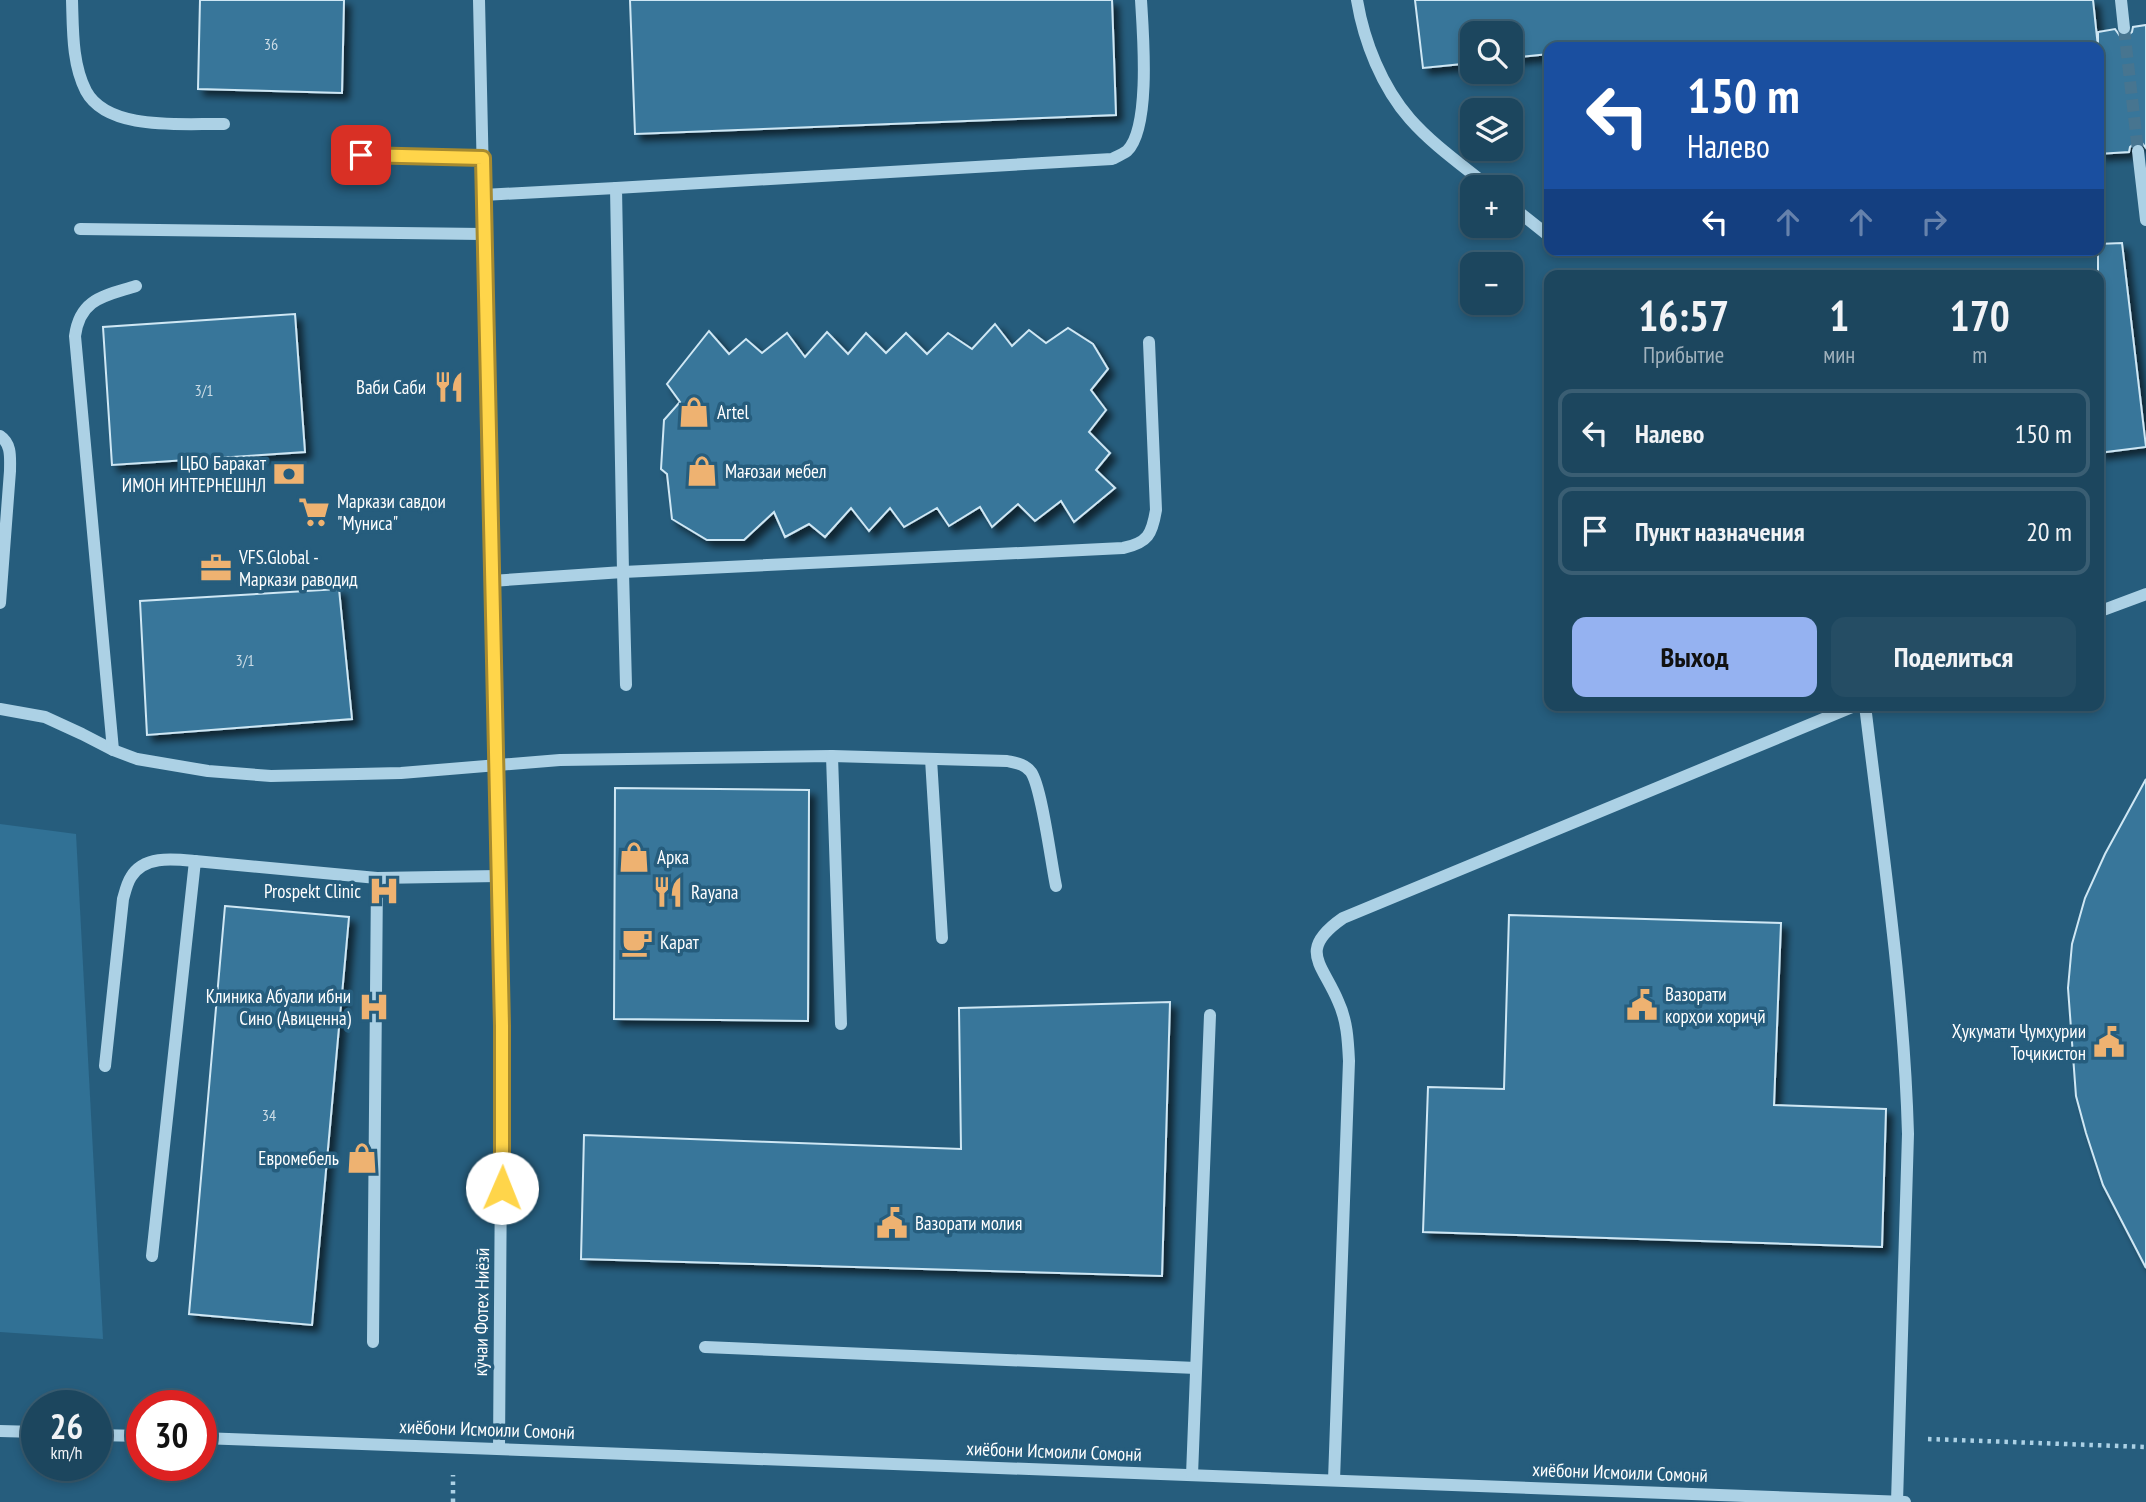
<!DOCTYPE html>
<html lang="ru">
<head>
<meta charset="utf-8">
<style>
  :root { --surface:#1c465e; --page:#254d64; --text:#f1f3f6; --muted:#a0b1bc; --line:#3a5e73; --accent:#95b2f1 }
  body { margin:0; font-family:"PT Sans Narrow",sans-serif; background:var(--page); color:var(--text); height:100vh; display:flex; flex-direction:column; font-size:26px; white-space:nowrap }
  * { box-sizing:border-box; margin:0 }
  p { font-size:23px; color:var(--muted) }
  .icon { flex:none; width:38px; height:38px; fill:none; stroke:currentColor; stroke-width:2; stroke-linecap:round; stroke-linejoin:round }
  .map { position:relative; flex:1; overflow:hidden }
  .panel { position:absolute; left:1544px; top:270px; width:560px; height:441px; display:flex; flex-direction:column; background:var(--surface); border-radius:14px; box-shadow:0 4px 10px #0003,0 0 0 2px var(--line) }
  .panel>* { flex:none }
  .banner { position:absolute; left:1544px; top:42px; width:560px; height:214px; border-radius:14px; box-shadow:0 4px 10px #0003,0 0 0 2px var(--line); background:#1a4fa0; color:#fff; overflow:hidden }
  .buttons { position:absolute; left:1460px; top:21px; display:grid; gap:14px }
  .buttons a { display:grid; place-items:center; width:63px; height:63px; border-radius:14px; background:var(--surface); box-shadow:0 4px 10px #0003,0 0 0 2px var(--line); font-size:35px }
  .speed { position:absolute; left:21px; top:1390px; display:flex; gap:14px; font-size:35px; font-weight:700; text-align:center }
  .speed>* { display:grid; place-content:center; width:91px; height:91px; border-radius:50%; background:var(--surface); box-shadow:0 4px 10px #0003,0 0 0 2px var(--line); line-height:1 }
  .speed small { font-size:18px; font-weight:400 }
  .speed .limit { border:10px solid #d22; background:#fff; color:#111 }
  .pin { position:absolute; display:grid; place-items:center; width:60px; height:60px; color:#fff; margin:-30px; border-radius:14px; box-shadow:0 4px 10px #0006 }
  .me { position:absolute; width:77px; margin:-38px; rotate:1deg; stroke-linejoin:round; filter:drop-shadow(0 0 5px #0008) }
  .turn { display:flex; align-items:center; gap:24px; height:147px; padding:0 28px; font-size:32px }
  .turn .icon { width:91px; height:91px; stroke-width:2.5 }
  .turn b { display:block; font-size:49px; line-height:60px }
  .lanes { display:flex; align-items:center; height:66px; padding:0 28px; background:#0003; justify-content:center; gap:35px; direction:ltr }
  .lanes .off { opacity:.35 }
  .eta { display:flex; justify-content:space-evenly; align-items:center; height:119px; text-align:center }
  .eta b { font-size:42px; font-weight:700; line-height:49px }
  .cta { display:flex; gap:14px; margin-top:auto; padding:14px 28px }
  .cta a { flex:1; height:80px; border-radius:14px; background:var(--accent); color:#111; font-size:28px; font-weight:700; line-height:80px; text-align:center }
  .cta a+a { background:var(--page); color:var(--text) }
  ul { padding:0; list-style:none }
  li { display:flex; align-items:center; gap:21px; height:88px; margin:0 14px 10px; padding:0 14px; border:4px solid var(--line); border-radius:14px }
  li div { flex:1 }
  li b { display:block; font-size:26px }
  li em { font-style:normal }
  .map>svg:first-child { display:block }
  .green { fill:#317195 }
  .building { fill:#37769a; stroke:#cfe7f4; stroke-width:2; filter:url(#shadow) }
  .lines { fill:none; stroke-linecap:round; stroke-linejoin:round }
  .minor-tunnel { stroke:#477590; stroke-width:12; stroke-dasharray:12 6; stroke-linecap:butt }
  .path { stroke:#acd1e5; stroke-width:4.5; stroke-dasharray:3.5 5; stroke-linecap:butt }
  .minor { stroke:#acd1e5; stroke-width:12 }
  .route-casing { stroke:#a68a30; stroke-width:18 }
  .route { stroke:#ffd54a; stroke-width:12 }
  .labels { text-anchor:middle; stroke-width:7; stroke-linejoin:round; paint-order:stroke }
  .number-label { font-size:16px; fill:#cddde6 }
  .poi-label { font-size:19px; fill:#fff; stroke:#265d7d; text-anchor:start }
  .street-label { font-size:19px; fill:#fff; stroke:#265d7d }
</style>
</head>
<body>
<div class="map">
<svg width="2146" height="1502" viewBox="0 0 2146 1502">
  <defs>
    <filter id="shadow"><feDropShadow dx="6" dy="6" stdDeviation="3.5" flood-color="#0009"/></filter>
  </defs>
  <rect width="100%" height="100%" fill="#265d7d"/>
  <path class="green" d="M0 824 76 834 103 1339 0 1332Z"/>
  <g class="building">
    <path d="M200 0H344L342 93 198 89Z"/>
    <path d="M630 0H1112L1116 115 635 134Z"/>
    <path d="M1415 0H2093L2098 47H1549V54L1510 58V33H1472V63L1423 68Z"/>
    <path d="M2146 25V148L2142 143 2136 142 2130 147 2129 152 2098 154V32L2115 29 2120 36 2126 37 2132 32 2133 27Z"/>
    <path d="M2122 243 2146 447 2098 453V244Z"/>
    <path d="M295 314 305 452 112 465 103 327Z"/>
    <path d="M995 324 1012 346 1029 330 1046 343 1068 328 1093 344 1108 369 1091 390 1106 410 1089 432 1110 453 1096 470 1115 488 1074 522 1061 501 1035 521 1018 504 992 527 980 507 949 526 937 508 904 527 890 508 869 531 851 508 825 537 809 524 785 537 774 512 744 540H707L672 519 667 474 661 469 664 420 680 402 667 384 709 331 729 354 746 339 762 353 787 333 805 357 827 332 848 354 866 333 886 353 906 333 927 354 948 333 972 349Z"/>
    <path d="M339 589 352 719 147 735 140 601Z"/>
    <path d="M2146 779V1268L2103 1185 2086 1133 2076 1096 2068 988 2072 944 2085 898 2105 854Z"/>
    <path d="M615 788 809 790 808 1021 614 1019Z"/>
    <path d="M225 906 349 917 312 1325 189 1314Z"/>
    <path d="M1509 915 1781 923 1774 1105 1886 1109 1882 1247 1423 1232 1428 1087 1504 1089Z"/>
    <path d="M1170 1002 1162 1276 581 1259 584 1135 961 1149 959 1008Z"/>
  </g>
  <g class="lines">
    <path class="minor-tunnel" d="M2124 28 2138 151"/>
    <g class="path">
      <path d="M1928 1439 2146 1447"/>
      <path d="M453 1502V1475"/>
    </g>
    <g class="minor">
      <path d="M72 0C73 30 72 64 86 91 108 132 185 123 224 124"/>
      <path d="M479 0 502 1026 499 1449"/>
      <path d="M1357 0C1364 42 1382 87 1410 119 1433 145 1462 165 1489 187"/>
      <path d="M2121 0 2124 28"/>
      <path d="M2138 151 2146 220"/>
      <path d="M361 155 483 158"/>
      <path d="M483 195 616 188"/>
      <path d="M1510 205 1549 236"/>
      <path d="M80 229 483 234"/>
      <path d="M0 436C12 444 10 458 10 471L0 603"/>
      <path d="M491 581 623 572 616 188 1112 159C1116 157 1123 154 1127 151 1151 128 1143 33 1141 0"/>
      <path d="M2098 612 2146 594"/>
      <path d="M626 685 623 572 1123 548C1148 543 1152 534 1156 510L1149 342"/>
      <path d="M1865 705C1882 848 1904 991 1908 1134L1897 1502"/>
      <path d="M0 709 45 717 82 734 113 750 137 759 208 771 271 776 401 773 560 760 832 756 841 1024"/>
      <path d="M113 750 75 336C80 298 105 296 136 286"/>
      <path d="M832 756 1007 761C1016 763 1025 764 1031 772 1042 788 1051 863 1056 886"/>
      <path d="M931 759 942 938"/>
      <path d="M105 1066 123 899C125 892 127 883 131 877 144 855 174 859 195 861"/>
      <path d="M152 1256 195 861 377 878 498 876"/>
      <path d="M373 1342 377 878"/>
      <path d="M705 1347 1196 1368"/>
      <path d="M0 1431 37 1432"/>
      <path d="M96 1435 142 1436"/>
      <path d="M201 1438 1905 1502"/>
      <path d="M1192 1475 1210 1015"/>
      <path d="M1334 1480 1349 1061C1348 1040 1347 1020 1338 1001 1322 963 1297 950 1343 918L1857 705"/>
    </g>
  </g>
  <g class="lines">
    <defs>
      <path id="route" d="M361 155 483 158 502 1026V1188"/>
    </defs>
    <use href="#route" class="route-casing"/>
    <use href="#route" class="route"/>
  </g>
  <defs>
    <symbol id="restaurant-bare" viewBox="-9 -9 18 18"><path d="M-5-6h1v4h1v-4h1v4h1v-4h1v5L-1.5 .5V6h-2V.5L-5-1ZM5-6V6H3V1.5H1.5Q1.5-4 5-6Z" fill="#eeb271" stroke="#265d7d" stroke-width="2.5" paint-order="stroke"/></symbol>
    <symbol id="shop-bare" viewBox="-9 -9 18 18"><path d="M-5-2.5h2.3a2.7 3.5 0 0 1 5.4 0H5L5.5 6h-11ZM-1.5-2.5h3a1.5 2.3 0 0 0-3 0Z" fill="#eeb271" stroke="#265d7d" stroke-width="2.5" paint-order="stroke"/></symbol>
    <symbol id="bank-bare" viewBox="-9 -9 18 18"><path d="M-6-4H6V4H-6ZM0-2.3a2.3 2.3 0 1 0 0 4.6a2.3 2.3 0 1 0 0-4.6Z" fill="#eeb271" stroke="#265d7d" stroke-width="2.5" paint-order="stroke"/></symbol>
    <symbol id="supermarket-bare" viewBox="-9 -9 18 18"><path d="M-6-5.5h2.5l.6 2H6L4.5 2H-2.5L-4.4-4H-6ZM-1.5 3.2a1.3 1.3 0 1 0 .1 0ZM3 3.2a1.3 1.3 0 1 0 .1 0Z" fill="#eeb271" stroke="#265d7d" stroke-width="2.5" paint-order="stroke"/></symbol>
    <symbol id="office-bare" viewBox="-9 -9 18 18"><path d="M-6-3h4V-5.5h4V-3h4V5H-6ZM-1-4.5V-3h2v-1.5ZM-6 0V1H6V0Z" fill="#eeb271" stroke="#265d7d" stroke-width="2.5" paint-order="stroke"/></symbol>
    <symbol id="hospital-bare" viewBox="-9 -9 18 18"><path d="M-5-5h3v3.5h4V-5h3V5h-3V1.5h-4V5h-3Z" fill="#eeb271" stroke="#265d7d" stroke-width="2.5" paint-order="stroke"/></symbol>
    <symbol id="cafe-bare" viewBox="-9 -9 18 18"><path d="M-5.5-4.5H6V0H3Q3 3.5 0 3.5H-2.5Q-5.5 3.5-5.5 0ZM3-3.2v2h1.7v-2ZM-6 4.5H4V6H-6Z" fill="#eeb271" stroke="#265d7d" stroke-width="2.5" paint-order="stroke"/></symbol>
    <symbol id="civic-bare" viewBox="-9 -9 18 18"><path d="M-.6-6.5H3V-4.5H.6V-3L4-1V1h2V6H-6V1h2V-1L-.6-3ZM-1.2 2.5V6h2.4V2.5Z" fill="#eeb271" stroke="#265d7d" stroke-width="2.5" paint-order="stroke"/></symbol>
  </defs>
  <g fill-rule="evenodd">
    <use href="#restaurant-bare" x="427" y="365" width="44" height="44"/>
    <use href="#shop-bare" x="672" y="390" width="44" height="44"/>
    <use href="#shop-bare" x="680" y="449" width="44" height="44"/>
    <use href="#bank-bare" x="267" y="452" width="44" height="44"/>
    <use href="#supermarket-bare" x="292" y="490" width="44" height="44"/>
    <use href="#office-bare" x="194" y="546" width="44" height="44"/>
    <use href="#shop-bare" x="612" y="835" width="44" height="44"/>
    <use href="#hospital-bare" x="362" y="869" width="44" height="44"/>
    <use href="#restaurant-bare" x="646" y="870" width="44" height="44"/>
    <use href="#cafe-bare" x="615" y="920" width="44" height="44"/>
    <use href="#civic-bare" x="1620" y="983" width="44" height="44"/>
    <use href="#hospital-bare" x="352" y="985" width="44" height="44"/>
    <use href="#civic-bare" x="2087" y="1020" width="44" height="44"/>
    <use href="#shop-bare" x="340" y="1136" width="44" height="44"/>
    <use href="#civic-bare" x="870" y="1201" width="44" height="44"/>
  </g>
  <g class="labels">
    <g class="number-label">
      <text x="271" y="50">36</text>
      <text x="204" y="396">3/1</text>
      <text x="245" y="666">3/1</text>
      <text x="269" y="1121">34</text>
    </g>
    <g class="poi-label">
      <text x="426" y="394" text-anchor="end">Ваби Саби</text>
      <text x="717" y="419">Artel</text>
      <text x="266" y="470" text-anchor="end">ЦБО Баракат<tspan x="266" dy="22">ИМОН ИНТЕРНЕШНЛ</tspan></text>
      <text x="725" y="478">Мағозаи мебел</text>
      <text x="337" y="508">Маркази савдои<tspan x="337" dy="22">"Муниса"</tspan></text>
      <text x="239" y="564">VFS.Global -<tspan x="239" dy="22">Маркази раводид</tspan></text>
      <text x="657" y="864">Арка</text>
      <text x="361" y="898" text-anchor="end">Prospekt Clinic</text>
      <text x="691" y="899">Rayana</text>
      <text x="660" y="949">Карат</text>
      <text x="1665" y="1001">Вазорати<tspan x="1665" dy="22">корҳои хориҷӣ</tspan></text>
      <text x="351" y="1003" text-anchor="end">Клиника Абуали ибни<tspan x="351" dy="22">Сино (Авиценна)</tspan></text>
      <text x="2086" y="1038" text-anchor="end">Ҳукумати Ҷумҳурии<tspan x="2086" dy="22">Тоҷикистон</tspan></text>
      <text x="339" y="1165" text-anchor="end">Евромебель</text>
      <text x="915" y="1230">Вазорати молия</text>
    </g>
    <g class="street-label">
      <text transform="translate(481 1312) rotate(-89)" y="7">кӯчаи Фотех Ниёзӣ</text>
      <text transform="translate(487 1429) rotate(2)" y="7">хиёбони Исмоили Сомонӣ</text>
      <text transform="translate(1054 1451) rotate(2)" y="7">хиёбони Исмоили Сомонӣ</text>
      <text transform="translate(1620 1472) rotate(2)" y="7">хиёбони Исмоили Сомонӣ</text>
    </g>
  </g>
</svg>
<div class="buttons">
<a><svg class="icon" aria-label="search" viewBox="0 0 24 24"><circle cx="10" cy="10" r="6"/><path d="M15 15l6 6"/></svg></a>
<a><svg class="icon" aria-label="layers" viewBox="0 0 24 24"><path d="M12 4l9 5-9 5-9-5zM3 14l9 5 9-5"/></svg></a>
<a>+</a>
<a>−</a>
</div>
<div class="speed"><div>26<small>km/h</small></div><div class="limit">30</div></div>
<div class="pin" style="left:361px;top:155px;background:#d93025"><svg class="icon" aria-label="arrive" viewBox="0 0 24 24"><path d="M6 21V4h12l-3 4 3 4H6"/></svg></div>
<svg class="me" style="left:502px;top:1188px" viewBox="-20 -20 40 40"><circle r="19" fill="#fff"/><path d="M0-13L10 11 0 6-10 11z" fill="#ffd54a"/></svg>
<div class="banner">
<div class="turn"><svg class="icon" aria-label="left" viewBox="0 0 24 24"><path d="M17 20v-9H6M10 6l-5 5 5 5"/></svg><div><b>150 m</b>Налево</div></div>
<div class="lanes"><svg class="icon" aria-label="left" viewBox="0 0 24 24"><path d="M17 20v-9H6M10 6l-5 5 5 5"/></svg><svg class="icon off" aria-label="ahead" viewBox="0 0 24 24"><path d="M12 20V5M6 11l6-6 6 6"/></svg><svg class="icon off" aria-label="ahead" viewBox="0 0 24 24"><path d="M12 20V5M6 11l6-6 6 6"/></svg><svg class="icon off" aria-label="right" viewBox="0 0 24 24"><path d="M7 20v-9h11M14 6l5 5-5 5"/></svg></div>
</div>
<section class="panel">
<div class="eta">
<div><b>16:57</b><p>Прибытие</p></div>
<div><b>1</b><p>мин</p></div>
<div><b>170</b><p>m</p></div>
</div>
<ul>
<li><svg class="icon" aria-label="left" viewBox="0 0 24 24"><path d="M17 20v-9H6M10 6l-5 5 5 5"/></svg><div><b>Налево</b></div><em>150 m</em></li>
<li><svg class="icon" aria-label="arrive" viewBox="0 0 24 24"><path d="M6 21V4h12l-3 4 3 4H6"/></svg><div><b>Пункт назначения</b></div><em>20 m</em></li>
</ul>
<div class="cta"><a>Выход</a><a>Поделиться</a></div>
</section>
</div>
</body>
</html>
